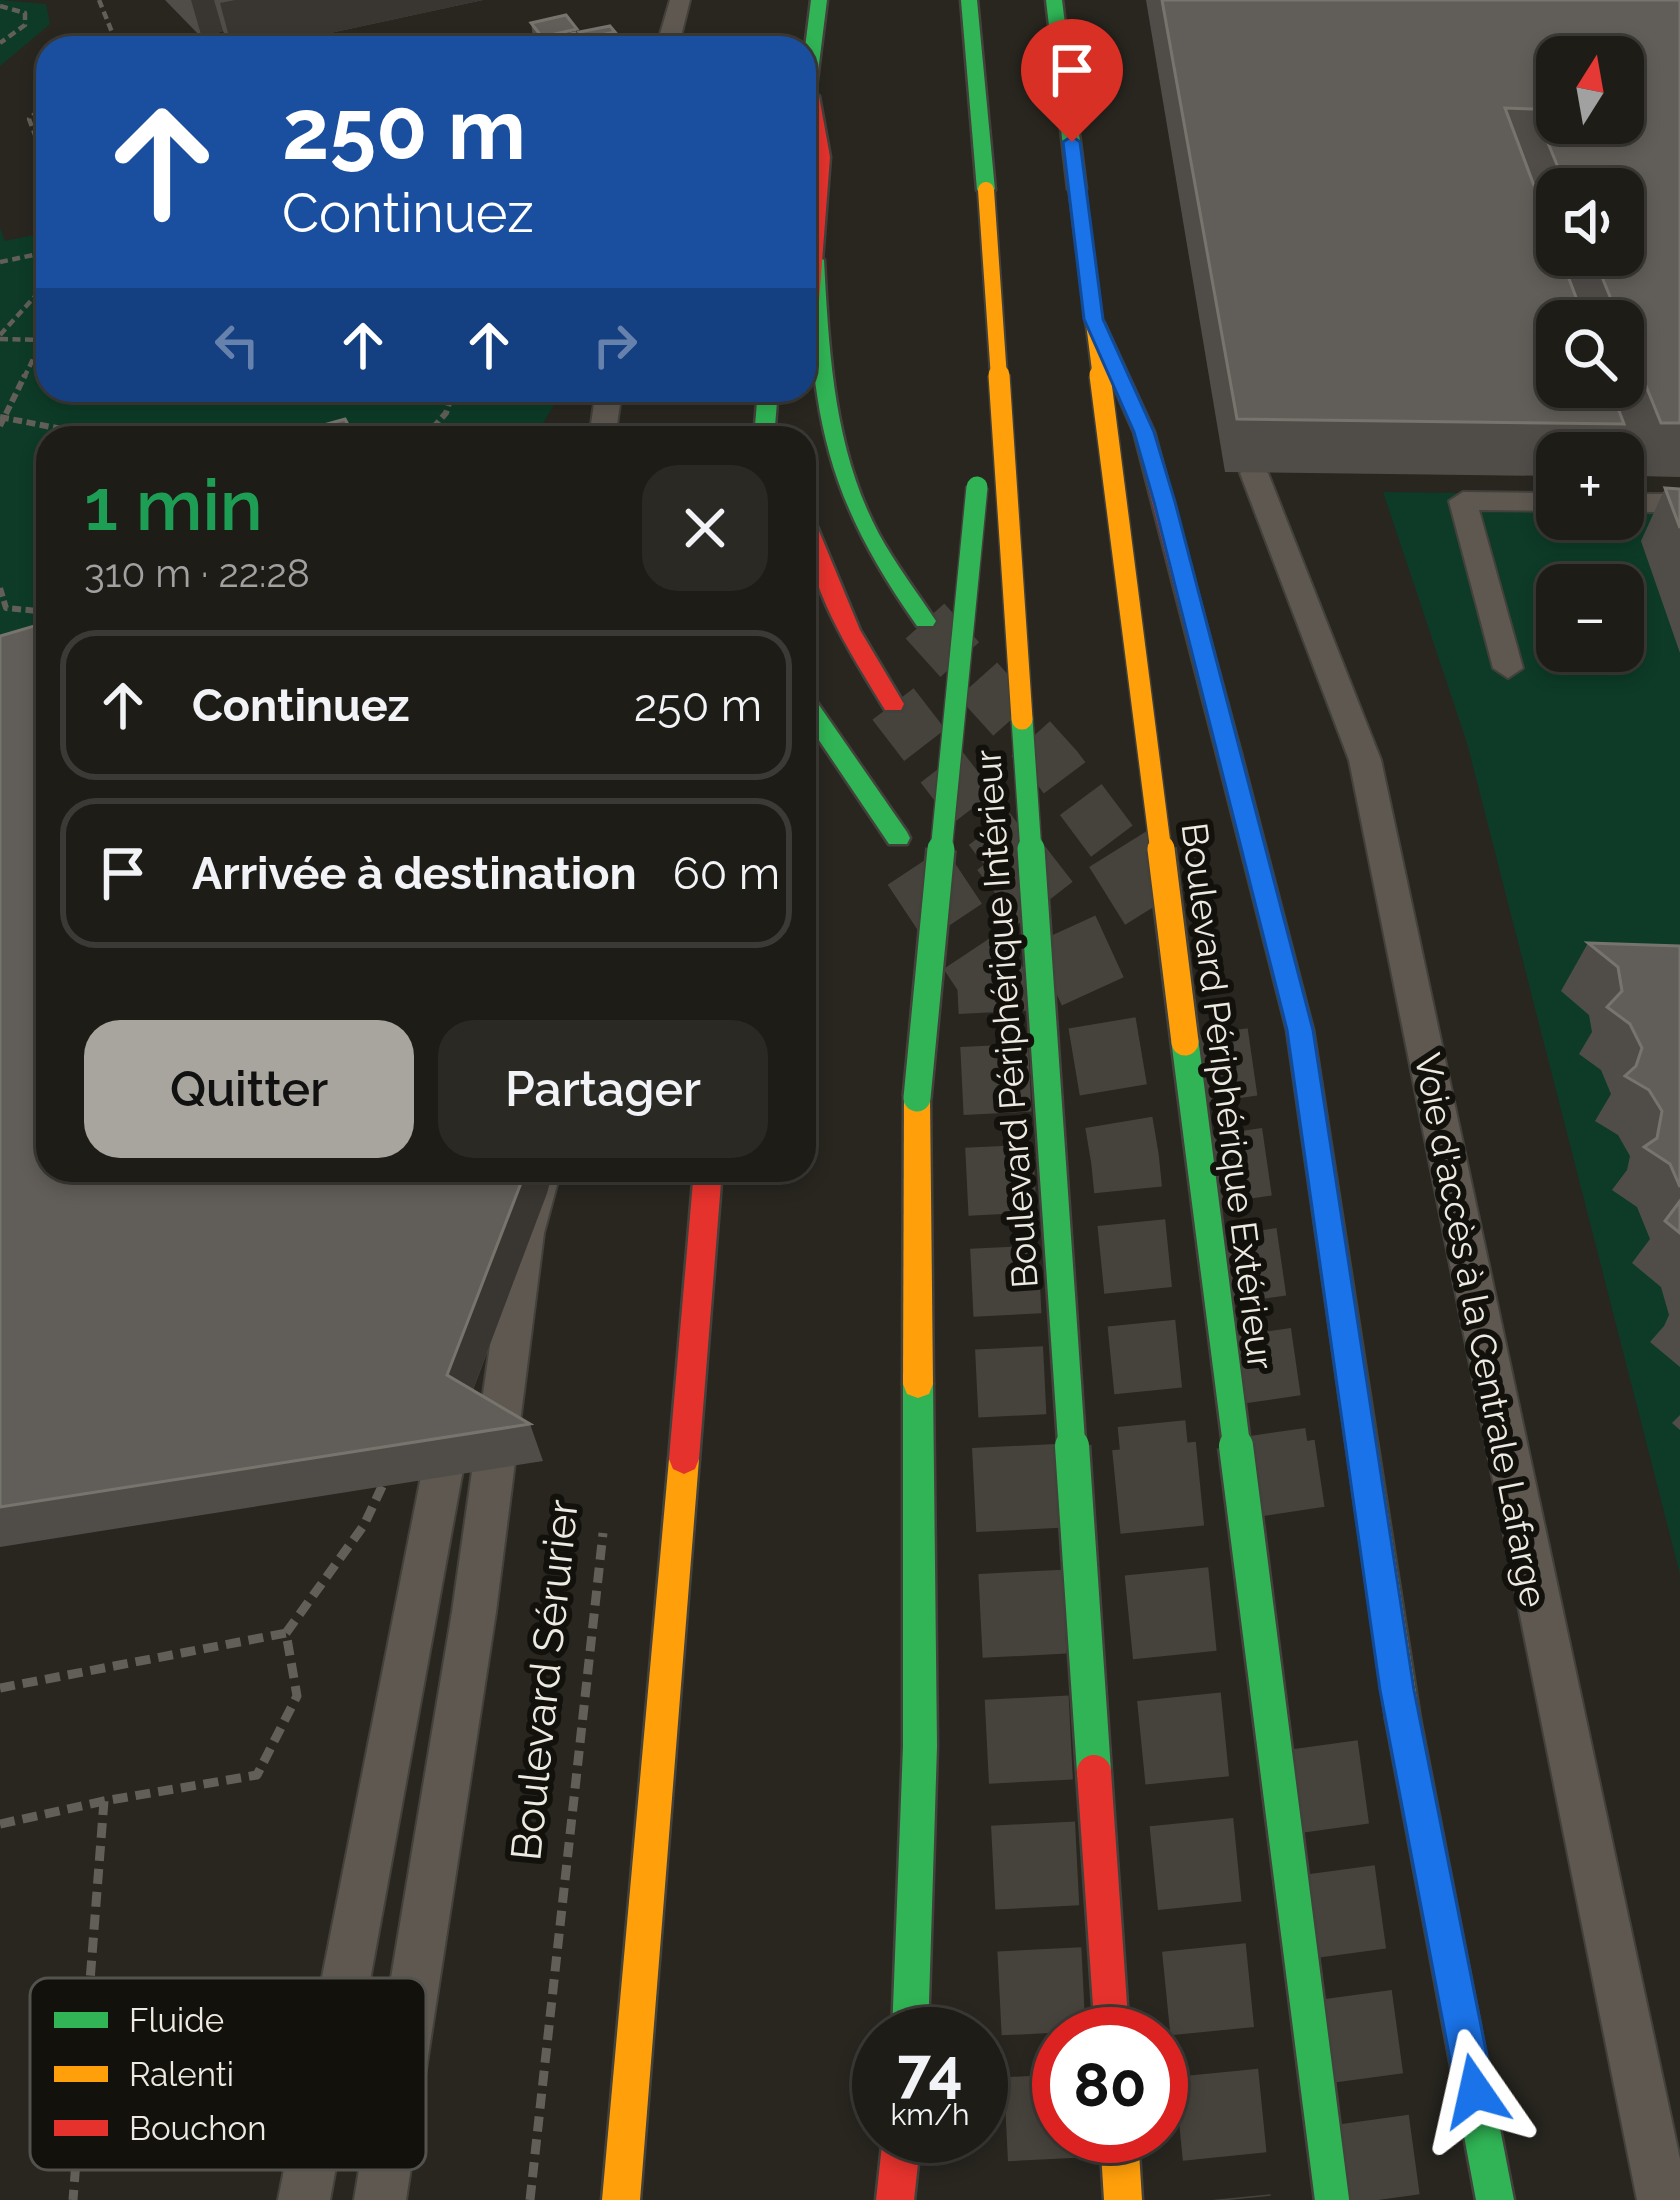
<!DOCTYPE html>
<html lang="fr">
<head>
<meta charset="utf-8">
<style>
  :root { --surface:#1e1c17; --page:#2b2924; --text:#f1f3f6; --muted:#a1a1a1; --line:#3c3a36; --accent:#a8a59e }
  body { margin:0; font-family:Raleway,sans-serif; background:var(--page); color:var(--text); height:100vh; display:flex; flex-direction:column; font-size:45px; white-space:nowrap }
  * { box-sizing:border-box; margin:0 }
  p { font-size:39px; color:var(--muted) }
  .icon { flex:none; width:66px; height:66px; fill:none; stroke:currentColor; stroke-width:2; stroke-linecap:round; stroke-linejoin:round }
  .map { position:relative; flex:1; overflow:hidden }
  .side { position:absolute; left:36px; top:426px; width:780px; height:756px; display:flex; flex-direction:column; background:var(--surface); border-radius:36px; box-shadow:0 6px 18px #0003,0 0 0 3px var(--line) }
  .side>* { flex:none }
  .banner { position:absolute; left:36px; top:36px; width:780px; height:366px; border-radius:36px; box-shadow:0 6px 18px #0003,0 0 0 3px var(--line); background:#1a4fa0; color:#fff; overflow:hidden }
  .needle { width:78px; rotate:11deg }
  .tools { position:absolute; left:1536px; top:36px; display:grid; gap:24px }
  .tools a { display:grid; place-items:center; width:108px; height:108px; border-radius:24px; background:var(--surface); box-shadow:0 6px 18px #0003,0 0 0 3px var(--line); font-size:60px }
  .speed { position:absolute; left:852px; top:2007px; display:flex; gap:24px; font-size:60px; font-weight:700; text-align:center }
  .speed>* { display:grid; place-content:center; width:156px; height:156px; border-radius:50%; background:var(--surface); box-shadow:0 6px 18px #0003,0 0 0 3px var(--line); line-height:1 }
  .speed small { font-size:30px; font-weight:400 }
  .speed .limit { border:18px solid #d22; background:#fff; color:#111 }
  .pin { position:absolute; display:grid; place-items:center; width:102px; height:102px; color:#fff; margin:-123px -51px; border-radius:50% 50% 50% 0; rotate:-45deg; box-shadow:0 0 12px #0007 }
  .pin .icon { rotate:45deg }
  .me { position:absolute; width:132px; margin:-66px; rotate:349deg; stroke-linejoin:round; filter:drop-shadow(0 0 9px #0008) }
  .turn { display:flex; align-items:center; gap:42px; height:252px; padding:0 48px; font-size:54px }
  .turn .icon { width:156px; height:156px; stroke-width:2.5 }
  .turn b { display:block; font-size:84px; line-height:102px }
  .lanes { display:flex; align-items:center; height:114px; padding:0 48px; background:#0003; justify-content:center; gap:60px; direction:ltr }
  .lanes .off { opacity:.35 }
  .round { display:grid; place-items:center; flex:none; width:126px; height:126px; border-radius:36px; background:var(--page) }
  .summary { display:flex; align-items:center; justify-content:space-between; height:204px; padding:0 48px }
  h1 { font-size:72px; font-weight:600; line-height:90px; color:#1e9e55 }
  .primary-button { display:flex; gap:24px; margin-top:auto; padding:24px 48px }
  .primary-button a { flex:1; height:138px; border-radius:36px; background:var(--accent); color:#111; font-size:48px; font-weight:600; line-height:138px; text-align:center }
  .primary-button a+a { background:var(--page); color:var(--text) }
  ul { padding:0; list-style:none }
  li { display:flex; align-items:center; gap:36px; height:150px; margin:0 24px 18px; padding:0 24px; border:6px solid var(--line); border-radius:36px }
  li div { flex:1 }
  li b { display:block; font-size:45px }
  li em { font-style:normal }
  .map>svg:first-child { display:block }
  .green { fill:#0d3b27; fill-rule:evenodd }
  .lines { fill:none; stroke-linecap:round; stroke-linejoin:round }
  .primary-tunnel-far2 { stroke:#46433c; stroke-width:52; stroke-dasharray:52 27; stroke-linecap:butt }
  .primary-tunnel-far1 { stroke:#46433c; stroke-width:68; stroke-dasharray:68 33; stroke-linecap:butt }
  .primary-tunnel { stroke:#46433c; stroke-width:84; stroke-dasharray:84 42; stroke-linecap:butt }
  .lane-casing { stroke:#43413b; stroke-width:4 }
  .fast-casing { stroke:#43413b; stroke-width:5 }
  .slow-casing { stroke:#43413b; stroke-width:5 }
  .jam-casing { stroke:#43413b; stroke-width:5 }
  .path-far2 { stroke:#625e58; stroke-width:4.5; stroke-dasharray:8 4.5; stroke-linecap:butt }
  .path-far1 { stroke:#625e58; stroke-width:6; stroke-dasharray:9 4.5; stroke-linecap:butt }
  .path { stroke:#625e58; stroke-width:9; stroke-dasharray:15 8; stroke-linecap:butt }
  .lane { fill:#5e5851; fill-rule:evenodd }
  .fast { fill:#30b455; fill-rule:evenodd }
  .slow { fill:#ff9f0a; fill-rule:evenodd }
  .jam { fill:#e5322d; fill-rule:evenodd }
  .fast-bridge-far2-casing { stroke:#43413b; stroke-width:24; stroke-linecap:butt }
  .fast-bridge-far1-casing { stroke:#43413b; stroke-width:32; stroke-linecap:butt }
  .fast-bridge-casing { stroke:#43413b; stroke-width:39; stroke-linecap:butt }
  .slow-bridge-far2-casing { stroke:#43413b; stroke-width:20; stroke-linecap:butt }
  .slow-bridge-far1-casing { stroke:#43413b; stroke-width:24; stroke-linecap:butt }
  .slow-bridge-casing { stroke:#43413b; stroke-width:32; stroke-linecap:butt }
  .jam-bridge-casing { stroke:#43413b; stroke-width:39; stroke-linecap:butt }
  .path-bridge { stroke:#625e58; stroke-width:6; stroke-dasharray:9 4.5; stroke-linecap:butt }
  .fast-bridge-far2 { stroke:#30b455; stroke-width:21 }
  .fast-bridge-far1 { stroke:#30b455; stroke-width:27 }
  .fast-bridge { stroke:#30b455; stroke-width:34 }
  .slow-bridge-far2 { stroke:#ff9f0a; stroke-width:16 }
  .slow-bridge-far1 { stroke:#ff9f0a; stroke-width:21 }
  .slow-bridge { stroke:#ff9f0a; stroke-width:27 }
  .jam-bridge { stroke:#e5322d; stroke-width:34 }
  .wall { fill:#504d49; fill-rule:evenodd }
  .shaded-wall { fill:#393631 }
  .building { fill:#615e59; stroke:#77746e; stroke-width:3; fill-rule:evenodd }
  .route { fill:#1a73e8; stroke:#114b97; stroke-width:3 }
  .labels { text-anchor:middle; stroke-width:12; stroke-linejoin:round; paint-order:stroke }
  .street-label { font-size:36px; fill:#edeae2; stroke:#12110b }
  .near-street-label { font-size:42px; fill:#edeae2; stroke:#12110b }
  .key { fill:#12110b; stroke:#54524c; stroke-width:3 }
  .key-label { font-size:33px; fill:#edeae2 }
</style>
</head>
<body>
<div class="map">
<svg width="1680" height="2200" viewBox="0 0 1680 2200">
  <rect width="100%" height="100%" fill="#28261f"/>
  <g class="green">
    <path d="M0 0 46 4 50 24 0 66Z"/>
    <path d="M0 228 5 241 48 232V390H563L534 438H48V682L0 697Z"/>
    <path d="M1383 492 1557 494V519H1623V494L1680 495V1574L1467 743ZM1557 585H1623V651H1557Z"/>
  </g>
  <g class="lines">
    <g class="primary-tunnel-far2">
      <path d="M925 621 1058 769 1120 852"/>
      <path d="M893 704 1007 852"/>
    </g>
    <g class="primary-tunnel-far1">
      <path d="M1004 849 1061 922 1099 1005 1125 1159 1154 1449"/>
      <path d="M1118 849 1171 934"/>
      <path d="M916 866 991 979 1014 1449"/>
      <path d="M1214 1033 1274 1449"/>
    </g>
    <g class="primary-tunnel">
      <path d="M1014 1446 1052 2200"/>
      <path d="M1154 1446 1229 2200"/>
      <path d="M1273 1446 1283 1513"/>
      <path d="M1316 1746 1378 2200"/>
    </g>
    <defs>
      <g id="lane">
        <path d="M670 0H690L678 48H656Z"/>
        <path d="M596 390H622L615 438H589Z"/>
        <path d="M1254 465 1268 473 1381 760 1680 2159V2200H1637L1349 760 1240 473Z"/>
        <path d="M1463 492 1557 493V511L1479 510 1523 668 1508 678 1493 668 1449 501Z"/>
        <rect x="1623" y="494" width="57" height="18"/>
        <path d="M525 1170H561L544 1233 496 1612 406 2200H354L452 1612 506 1233Z"/>
        <path d="M450 1412 464 1418 470 1431 330 2200H278L430 1431 436 1418Z"/>
      </g>
      <g id="fast">
        <path d="M811 0H827L812 120 804 125V56Z"/>
        <path d="M961 0H977L995 190 986 195 977 190Z"/>
        <path d="M1046 0H1062L1086 189 1077 194 1068 189Z"/>
        <path d="M815 255 824 260C829 354 834 450 879 534 896 565 917 592 936 621L933 626H917C824 494 813 418 806 260Z"/>
        <path d="M758 390H778L774 438H754Z"/>
        <path d="M804 693 812 695 907 832 910 838 907 844H889L804 718Z"/>
        <path d="M918 1370 929 1374 933 1384 937 1746 928 2034H892L903 1746V1384L907 1374Z"/>
        <path d="M1403 1702 1415 1707 1420 1719 1514 2200H1476L1386 1719 1391 1707Z"/>
      </g>
      <g id="slow">
        <path d="M1229 746 1241 754 1313 1030 1420 1719 1415 1731 1403 1736 1391 1731 1386 1719 1287 1030 1217 754Z"/>
        <path d="M917 1087 927 1090 930 1098 933 1384 929 1394 918 1398 907 1394 903 1384 904 1098 907 1090Z"/>
        <path d="M684 1444 695 1449 699 1459 640 2200H602L669 1459 673 1449Z"/>
        <path d="M1100 2136H1138L1142 2200H1104Z"/>
      </g>
      <g id="jam">
        <path d="M811 91 819 96 830 157 819 301 810 307 804 305 814 157 804 94Z"/>
        <path d="M1095 317 1104 323 1154 432 1241 754 1237 760H1221L1217 754 1134 432 1086 323Z"/>
        <path d="M804 512 814 519 860 630 904 704 901 710H885C849 650 804 584 804 512Z"/>
        <path d="M694 1170H722L699 1459 695 1469 684 1474 673 1469 669 1459Z"/>
        <path d="M883 2136H921L914 2200H876Z"/>
      </g>
    </defs>
    <use href="#lane" class="lane-casing"/>
    <use href="#fast" class="fast-casing"/>
    <use href="#slow" class="slow-casing"/>
    <use href="#jam" class="jam-casing"/>
    <g class="path-far2">
      <path d="M99 0 116 42 109 48"/>
      <path d="M0 6 25 13V25L0 43"/>
      <path d="M48 102 29 119 48 169"/>
      <path d="M0 262 48 252"/>
      <path d="M0 335 48 282"/>
      <path d="M0 339 48 340"/>
      <path d="M24 378 42 340"/>
    </g>
    <g class="path-far1">
      <path d="M0 426 25 375"/>
      <path d="M424 438 446 413 451 397 446 390"/>
      <path d="M0 588 6 608 48 612"/>
    </g>
    <g class="path">
      <path d="M286 1633 364 1525 386 1478"/>
      <path d="M0 1688 286 1633 297 1696 257 1775 104 1801 73 2200"/>
      <path d="M0 1824 104 1801"/>
      <path d="M530 2200 603 1533"/>
    </g>
    <use href="#lane" class="lane"/>
    <use href="#fast" class="fast"/>
    <use href="#slow" class="slow"/>
    <use href="#jam" class="jam"/>
    <defs>
      <g id="fast-bridge-far2">
        <path d="M1022 719 1031 852"/>
        <path d="M941 852 977 487"/>
      </g>
      <g id="fast-bridge-far1">
        <path d="M1031 849 1072 1449"/>
        <path d="M1185 1042 1237 1449"/>
        <path d="M917 1098 941 849"/>
      </g>
      <g id="fast-bridge">
        <path d="M1072 1446 1094 1772"/>
        <path d="M1236 1446 1332 2200"/>
      </g>
      <g id="slow-bridge-far2">
        <path d="M1077 189 1101 378"/>
        <path d="M986 190 999 378"/>
      </g>
      <g id="slow-bridge-far1">
        <path d="M999 375 1022 719"/>
        <path d="M1100 375 1161 852"/>
      </g>
      <path id="slow-bridge" d="M1161 849 1185 1042"/>
      <path id="jam-bridge" d="M1094 1772 1112 2034"/>
    </defs>
    <use href="#fast-bridge-far2" class="fast-bridge-far2-casing"/>
    <use href="#fast-bridge-far1" class="fast-bridge-far1-casing"/>
    <use href="#fast-bridge" class="fast-bridge-casing"/>
    <use href="#slow-bridge-far2" class="slow-bridge-far2-casing"/>
    <use href="#slow-bridge-far1" class="slow-bridge-far1-casing"/>
    <use href="#slow-bridge" class="slow-bridge-casing"/>
    <use href="#jam-bridge" class="jam-bridge-casing"/>
    <path class="path-bridge" d="M0 417 108 438"/>
    <use href="#fast-bridge-far2" class="fast-bridge-far2"/>
    <use href="#fast-bridge-far1" class="fast-bridge-far1"/>
    <use href="#fast-bridge" class="fast-bridge"/>
    <use href="#slow-bridge-far2" class="slow-bridge-far2"/>
    <use href="#slow-bridge-far1" class="slow-bridge-far1"/>
    <use href="#slow-bridge" class="slow-bridge"/>
    <use href="#jam-bridge" class="jam-bridge"/>
  </g>
  <g class="wall">
    <path d="M165 0H483L261 48H231L223 31 202 38Z"/>
    <path d="M1146 0H1680V477L1637 476 1620 432 1612 453H1557V476L1225 472ZM1557 189H1623V255H1557ZM1557 321H1623V387H1557Z"/>
    <path d="M531 23 577 29 579 39V32H615L617 46 608 48H542L533 37Z"/>
    <path d="M1665 488 1680 489V653L1641 541Z"/>
    <path d="M0 636 48 1170H553L547 1193 473 1390 530 1424 543 1461 0 1547Z"/>
    <path d="M1588 943 1680 946V1367L1650 1342 1664 1326 1669 1315 1661 1287 1632 1263 1650 1239 1637 1207 1612 1190 1627 1170 1630 1156 1618 1135 1595 1121 1611 1094 1601 1070 1579 1054 1592 1032 1589 1015 1561 991Z"/>
    <path d="M1680 1415V1430L1672 1423Z"/>
  </g>
  <g class="shaded-wall">
    <path d="M191 0H214L223 31 202 38Z"/>
    <path d="M235 0H483L261 48H232L220 3Z"/>
    <path d="M577 29 581 48H548L543 40 544 48 542 37Z"/>
    <path d="M615 32 617 46 584 48 583 39Z"/>
    <path d="M526 1170H553L547 1193 464 1413 447 1375Z"/>
  </g>
  <g class="building">
    <path d="M1162 0H1680V423H1661L1623 329V321H1620L1593 255H1623V189H1567L1534 109 1505 108 1557 247V255H1560L1585 321H1557V387H1610L1624 424 1237 419ZM1557 57H1623V123H1557Z"/>
    <path d="M566 15 577 29 542 37 531 23Z"/>
    <path d="M610 26 615 32 583 39 579 32Z"/>
    <path d="M575 33 580 40 548 47 543 40Z"/>
    <path d="M345 419 355 438H277Z"/>
    <path d="M1665 488 1680 489V528Z"/>
    <path d="M48 622V1170H526L447 1375 530 1424 0 1507V636Z"/>
    <path d="M1588 943 1680 946V1187L1670 1164 1644 1147 1657 1138 1662 1111 1649 1090 1625 1076 1636 1066 1642 1048 1630 1024 1607 1007 1622 991 1618 967Z"/>
    <path d="M1680 1201V1233L1665 1221Z"/>
  </g>
  <path class="route" d="M1072 136 1080 142 1103 319 1154 432 1175 502 1313 1030 1414 1690 1494 2091 1489 2104 1475 2110 1462 2104 1456 2091 1380 1690 1287 1030 1154 502 1134 432 1084 319 1063 142Z"/>
  <g class="labels">
    <g class="street-label">
      <text transform="translate(1006 1019) rotate(-94)" y="13">Boulevard Périphérique Intérieur</text>
      <text transform="translate(1228 1096) rotate(83)" y="13">Boulevard Périphérique Extérieur</text>
      <text transform="translate(1481 1330) rotate(79)" y="13">Voie d'accès à la Centrale Lafarge</text>
    </g>
    <g class="near-street-label">
      <text transform="translate(544 1680) rotate(-84)" y="15">Boulevard Sérurier</text>
    </g>
  </g>
  <rect x="30" y="1978" width="396" height="192" rx="18" class="key"/>
  <rect x="54" y="2012" width="54" height="16" fill="#30b455"/>
  <rect x="54" y="2066" width="54" height="16" fill="#ff9f0a"/>
  <rect x="54" y="2120" width="54" height="16" fill="#e5322d"/>
  <g class="key-label">
    <text x="129" y="2032">Fluide</text>
    <text x="129" y="2086">Ralenti</text>
    <text x="129" y="2140">Bouchon</text>
  </g>
</svg>
<div class="tools">
<a><svg class="needle" viewBox="-14 -14 28 28"><path d="M0-13l5 13h-10z" fill="#e53935"/><path d="M0 13l5-13h-10z" fill="#a1a1a1"/></svg></a>
<a><svg class="icon" aria-label="sound" viewBox="0 0 24 24"><path d="M4 9h4l5-4v14l-5-4H4zM17 9q2 3 0 6"/></svg></a>
<a><svg class="icon" aria-label="search" viewBox="0 0 24 24"><circle cx="10" cy="10" r="6"/><path d="M15 15l6 6"/></svg></a>
<a>+</a>
<a>−</a>
</div>
<div class="speed"><div>74<small>km/h</small></div><div class="limit">80</div></div>
<div class="pin" style="left:1072px;top:142px;background:#d93025"><svg class="icon" aria-label="arrive" viewBox="0 0 24 24"><path d="M6 21V4h12l-3 4 3 4H6"/></svg></div>
<svg class="me" style="left:1475px;top:2091px" viewBox="-20 -20 40 40"><path d="M0-17L14 15 0 8-14 15z" fill="#1a73e8" stroke="#fff" stroke-width="4"/></svg>
<div class="banner">
<div class="turn"><svg class="icon" aria-label="ahead" viewBox="0 0 24 24"><path d="M12 20V5M6 11l6-6 6 6"/></svg><div><b>250 m</b>Continuez</div></div>
<div class="lanes"><svg class="icon off" aria-label="left" viewBox="0 0 24 24"><path d="M17 20v-9H6M10 6l-5 5 5 5"/></svg><svg class="icon" aria-label="ahead" viewBox="0 0 24 24"><path d="M12 20V5M6 11l6-6 6 6"/></svg><svg class="icon" aria-label="ahead" viewBox="0 0 24 24"><path d="M12 20V5M6 11l6-6 6 6"/></svg><svg class="icon off" aria-label="right" viewBox="0 0 24 24"><path d="M7 20v-9h11M14 6l5 5-5 5"/></svg></div>
</div>
<section class="side">
<div class="summary"><div><h1>1 min</h1><p>310 m · 22:28</p></div><a class="round"><svg class="icon" aria-label="close" viewBox="0 0 24 24"><path d="M6 6l12 12M18 6L6 18"/></svg></a></div>
<ul>
<li><svg class="icon" aria-label="ahead" viewBox="0 0 24 24"><path d="M12 20V5M6 11l6-6 6 6"/></svg><div><b>Continuez</b></div><em>250 m</em></li>
<li><svg class="icon" aria-label="arrive" viewBox="0 0 24 24"><path d="M6 21V4h12l-3 4 3 4H6"/></svg><div><b>Arrivée à destination</b></div><em>60 m</em></li>
</ul>
<div class="primary-button"><a>Quitter</a><a>Partager</a></div>
</section>
</div>
</body>
</html>
